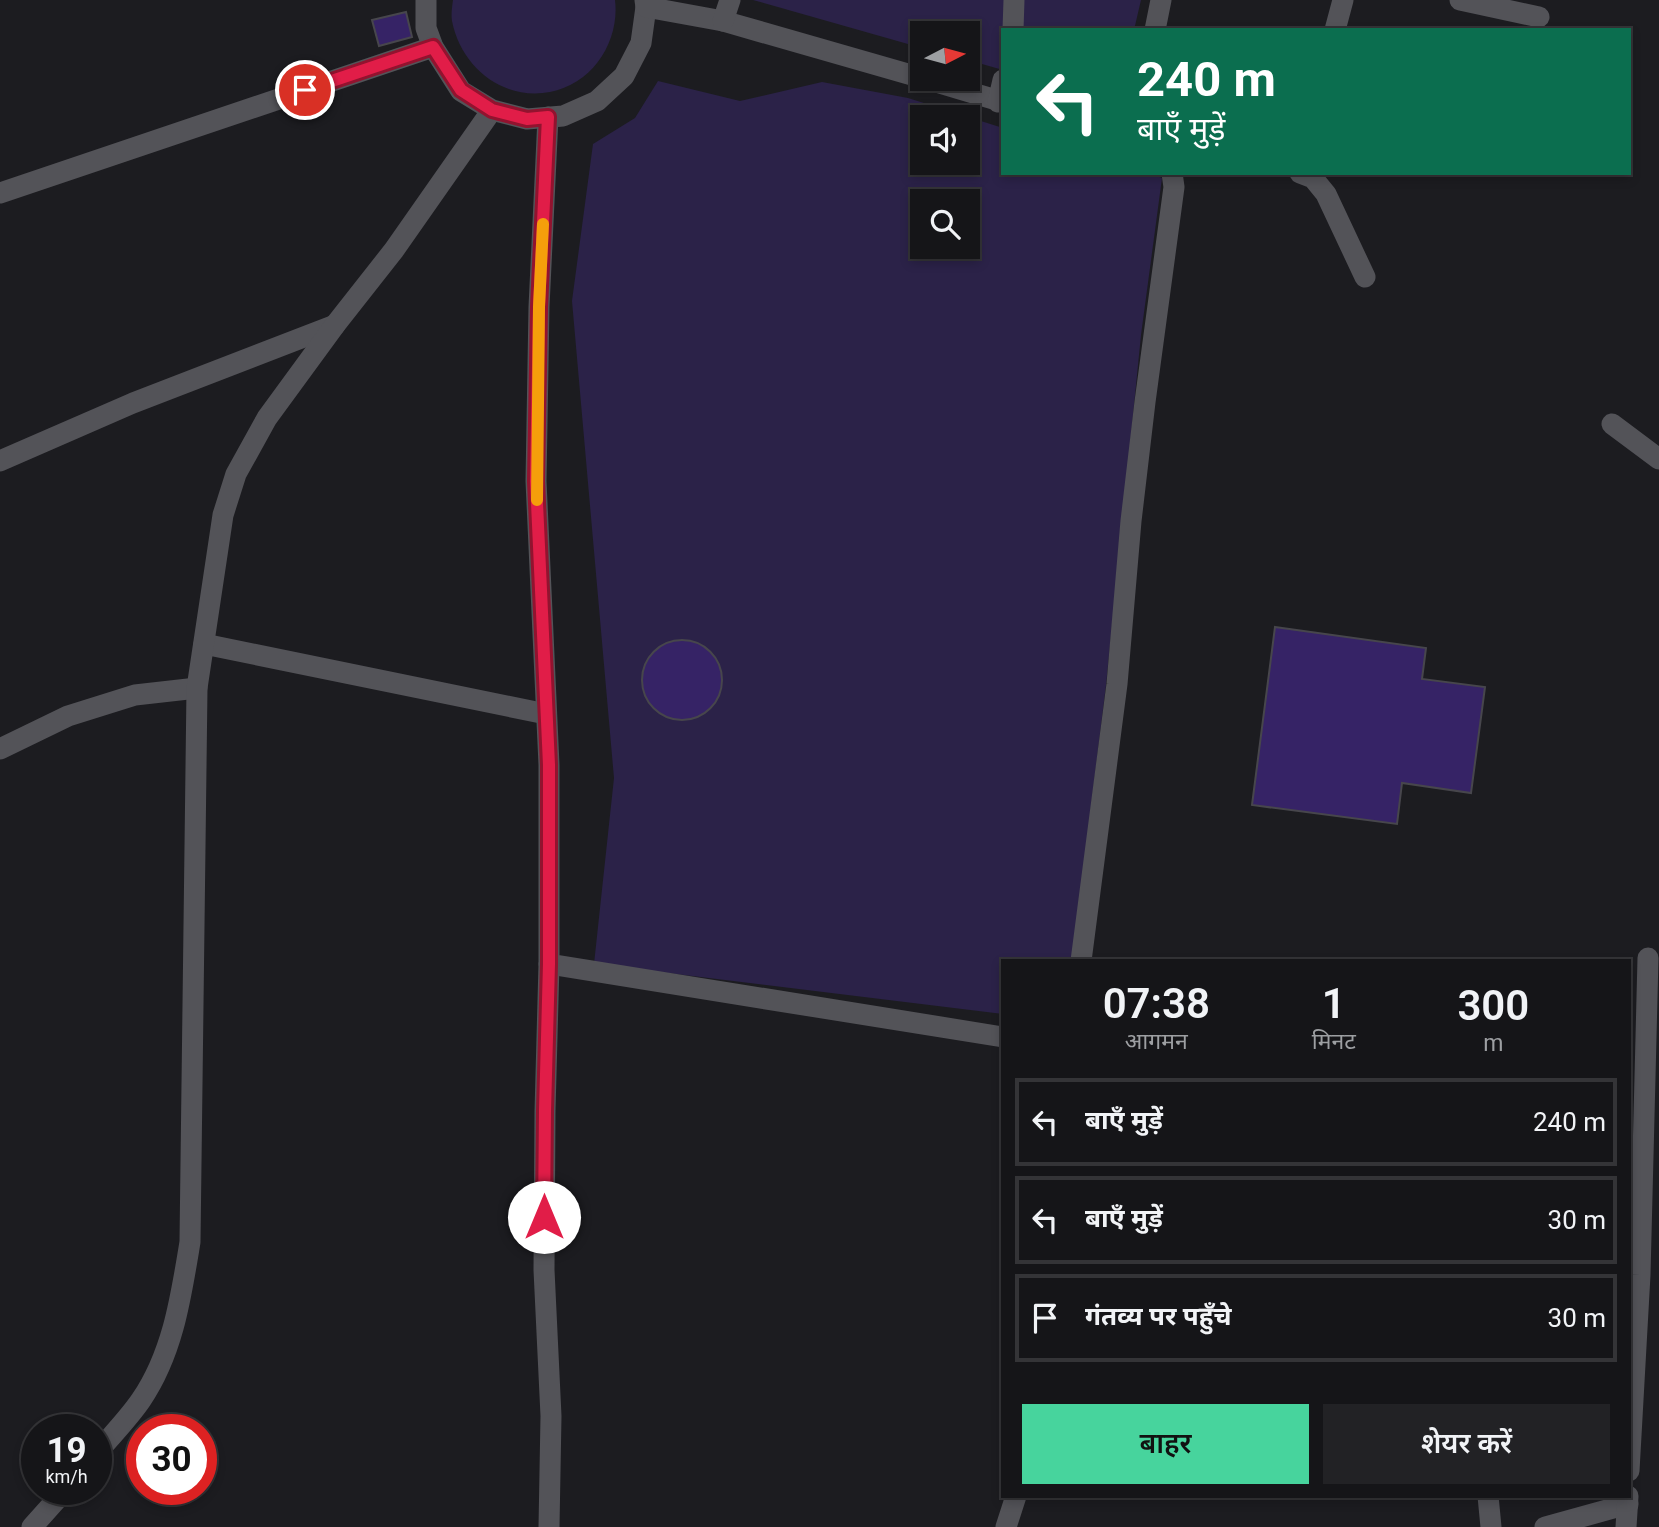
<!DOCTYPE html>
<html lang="hi">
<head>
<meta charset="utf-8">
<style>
  :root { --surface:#151518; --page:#222225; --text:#f1f3f6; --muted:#9d9fa2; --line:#343437; --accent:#47d49d }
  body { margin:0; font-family:Roboto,"Noto Sans Devanagari",sans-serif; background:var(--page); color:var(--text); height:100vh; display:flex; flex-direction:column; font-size:26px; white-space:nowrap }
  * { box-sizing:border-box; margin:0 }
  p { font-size:23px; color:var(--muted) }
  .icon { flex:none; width:38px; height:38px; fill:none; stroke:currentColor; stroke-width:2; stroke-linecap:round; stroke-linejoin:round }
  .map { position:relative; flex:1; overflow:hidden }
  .panel { position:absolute; left:1001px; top:959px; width:630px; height:539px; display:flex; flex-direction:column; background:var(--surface); border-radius:0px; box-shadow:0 4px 10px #0003,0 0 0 2px var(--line) }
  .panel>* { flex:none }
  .guide { position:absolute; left:1001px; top:28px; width:630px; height:147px; border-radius:0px; box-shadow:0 4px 10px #0003,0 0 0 2px var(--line); background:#0b6e4f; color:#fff; overflow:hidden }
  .needle { width:46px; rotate:84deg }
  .fabs { position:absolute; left:910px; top:21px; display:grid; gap:14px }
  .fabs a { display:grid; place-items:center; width:70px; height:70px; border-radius:0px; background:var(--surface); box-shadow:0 4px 10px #0003,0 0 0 2px var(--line); font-size:35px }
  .speed { position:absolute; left:21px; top:1414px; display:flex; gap:14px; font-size:35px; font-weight:700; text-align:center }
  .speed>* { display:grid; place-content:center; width:91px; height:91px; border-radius:50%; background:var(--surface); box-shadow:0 4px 10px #0003,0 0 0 2px var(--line); line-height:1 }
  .speed small { font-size:18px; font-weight:400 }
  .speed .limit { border:10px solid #d22; background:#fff; color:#111 }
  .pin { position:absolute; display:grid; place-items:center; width:60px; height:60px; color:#fff; margin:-30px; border:4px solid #fff; border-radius:50%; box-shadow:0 2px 7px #0007 }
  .me { position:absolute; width:77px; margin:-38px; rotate:0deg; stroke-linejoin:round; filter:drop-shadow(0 0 5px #0008) }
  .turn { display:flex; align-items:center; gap:24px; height:147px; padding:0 21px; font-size:32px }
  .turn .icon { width:91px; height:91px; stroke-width:2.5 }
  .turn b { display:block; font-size:49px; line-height:60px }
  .eta { display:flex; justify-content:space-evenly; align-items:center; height:119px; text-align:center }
  .eta b { font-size:42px; font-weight:600; line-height:49px }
  .cta { display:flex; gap:14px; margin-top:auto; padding:14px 21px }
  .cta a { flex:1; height:80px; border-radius:0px; background:var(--accent); color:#111; font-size:28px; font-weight:600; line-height:80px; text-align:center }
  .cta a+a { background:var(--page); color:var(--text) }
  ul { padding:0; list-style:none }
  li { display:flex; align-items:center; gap:21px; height:88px; margin:0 14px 10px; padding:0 7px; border:4px solid var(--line); border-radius:0px }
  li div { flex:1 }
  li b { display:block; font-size:26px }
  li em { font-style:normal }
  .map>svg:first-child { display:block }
  .green { fill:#2b2248; fill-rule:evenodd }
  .building { fill:#362366; stroke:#47464c; stroke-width:2 }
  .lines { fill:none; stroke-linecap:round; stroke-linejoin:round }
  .minor { stroke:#535358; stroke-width:21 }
  .route-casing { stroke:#92132f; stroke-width:18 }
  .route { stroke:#e11d48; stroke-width:12 }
  .slow { stroke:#f59e0b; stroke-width:12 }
</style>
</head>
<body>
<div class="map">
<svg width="1659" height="1527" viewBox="0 0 1659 1527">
  <rect width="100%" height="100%" fill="#1c1c20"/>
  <g class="green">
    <path d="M453 0H615C620 41 593 84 550 92 503 101 461 67 452 21 451 15 452 7 453 0Z"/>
    <path d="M753 0H1141L1134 30H1003V70L968 60V33H922V48Z"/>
    <path d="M658 81 740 101 822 82 908 98 1003 128V173H1148L1162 178 1141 335 1106 685 1072 961H1003V1014L594 964 614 778 572 301 593 144 635 118ZM922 117H968V163H922ZM922 201H968V247H922Z"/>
  </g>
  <g class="building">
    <path d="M406 12 412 37 379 46 372 20Z"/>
    <path d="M1275 627 1426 648 1422 679 1485 687 1471 793 1402 783 1397 824 1252 805Z"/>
    <circle cx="682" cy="680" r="40"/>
  </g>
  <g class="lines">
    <g class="minor">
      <path d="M426 0V28L433 47 461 91 492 110 527 119 563 116 597 101 624 76 641 43 646 7 645 0"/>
      <path d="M1460 0 1539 17"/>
      <path d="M646 7 723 21 922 78"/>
      <path d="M723 21 730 0"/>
      <path d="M1013 30 1014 0"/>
      <path d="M1155 30 1161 0"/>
      <path d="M1335 30 1343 0"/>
      <path d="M926 79 1003 102"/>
      <path d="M998 102 1003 80"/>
      <path d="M548 117 539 307 536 481 549 765V964L1003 1037"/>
      <path d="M1300 173 1313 178 1326 194 1365 277"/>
      <path d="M0 193 433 47"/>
      <path d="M1612 424 1659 459"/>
      <path d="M0 461 133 403 335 325"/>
      <path d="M204 644 546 714"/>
      <path d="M0 749 68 716 135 695 197 688"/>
      <path d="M1081 961 1117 684 1131 521 1145 402 1174 187 1172 173"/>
      <path d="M96 1454C111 1436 128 1419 141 1400 173 1353 181 1297 190 1242L197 688 223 515 236 474 267 418 335 325 394 250 492 110"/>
      <path d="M1629 1471 1640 1275 1648 958"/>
      <path d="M1488 1496 1491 1527"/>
      <path d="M32 1527 66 1489"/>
      <path d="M549 1527 551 1416 544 1270 545 1111 549 964"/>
      <path d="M1006 1527 1016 1496"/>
      <path d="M1545 1527 1628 1504"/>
      <path d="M1626 1527 1628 1496"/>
    </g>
  </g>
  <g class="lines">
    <defs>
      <path id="route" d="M305 90 433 47 461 90 492 110 527 119 548 117 539 307 536 481 549 765V964L545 1111 544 1217"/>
    </defs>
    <use href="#route" class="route-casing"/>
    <use href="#route" class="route"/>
    <path class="slow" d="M537 500 539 307 543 224"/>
  </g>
</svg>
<div class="fabs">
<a><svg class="needle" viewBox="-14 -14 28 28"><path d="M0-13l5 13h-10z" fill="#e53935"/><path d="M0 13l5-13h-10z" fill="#9d9fa2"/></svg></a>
<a><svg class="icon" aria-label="sound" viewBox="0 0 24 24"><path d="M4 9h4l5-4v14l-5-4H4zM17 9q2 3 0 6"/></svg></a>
<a><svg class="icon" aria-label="search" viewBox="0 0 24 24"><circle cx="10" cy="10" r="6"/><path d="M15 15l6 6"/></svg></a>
</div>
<div class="speed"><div>19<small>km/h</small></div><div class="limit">30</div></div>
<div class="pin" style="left:305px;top:90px;background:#d93025"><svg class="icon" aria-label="arrive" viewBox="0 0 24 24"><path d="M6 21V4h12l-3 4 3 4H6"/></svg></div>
<svg class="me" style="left:544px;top:1217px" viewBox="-20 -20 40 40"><circle r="19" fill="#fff"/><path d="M0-13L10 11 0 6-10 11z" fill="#e11d48"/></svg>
<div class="guide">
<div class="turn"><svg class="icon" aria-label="left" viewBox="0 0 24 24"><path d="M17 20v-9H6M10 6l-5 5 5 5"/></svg><div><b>240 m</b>बाएँ मुड़ें</div></div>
</div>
<section class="panel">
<div class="eta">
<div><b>07:38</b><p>आगमन</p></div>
<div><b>1</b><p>मिनट</p></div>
<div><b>300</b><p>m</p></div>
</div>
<ul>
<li><svg class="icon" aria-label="left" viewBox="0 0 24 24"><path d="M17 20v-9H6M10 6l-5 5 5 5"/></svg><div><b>बाएँ मुड़ें</b></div><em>240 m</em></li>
<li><svg class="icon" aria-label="left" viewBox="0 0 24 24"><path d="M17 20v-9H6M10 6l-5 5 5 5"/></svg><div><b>बाएँ मुड़ें</b></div><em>30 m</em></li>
<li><svg class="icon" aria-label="arrive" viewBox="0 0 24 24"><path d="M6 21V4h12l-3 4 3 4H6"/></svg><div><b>गंतव्य पर पहुँचे</b></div><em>30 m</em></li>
</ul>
<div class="cta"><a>बाहर</a><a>शेयर करें</a></div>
</section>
</div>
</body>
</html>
